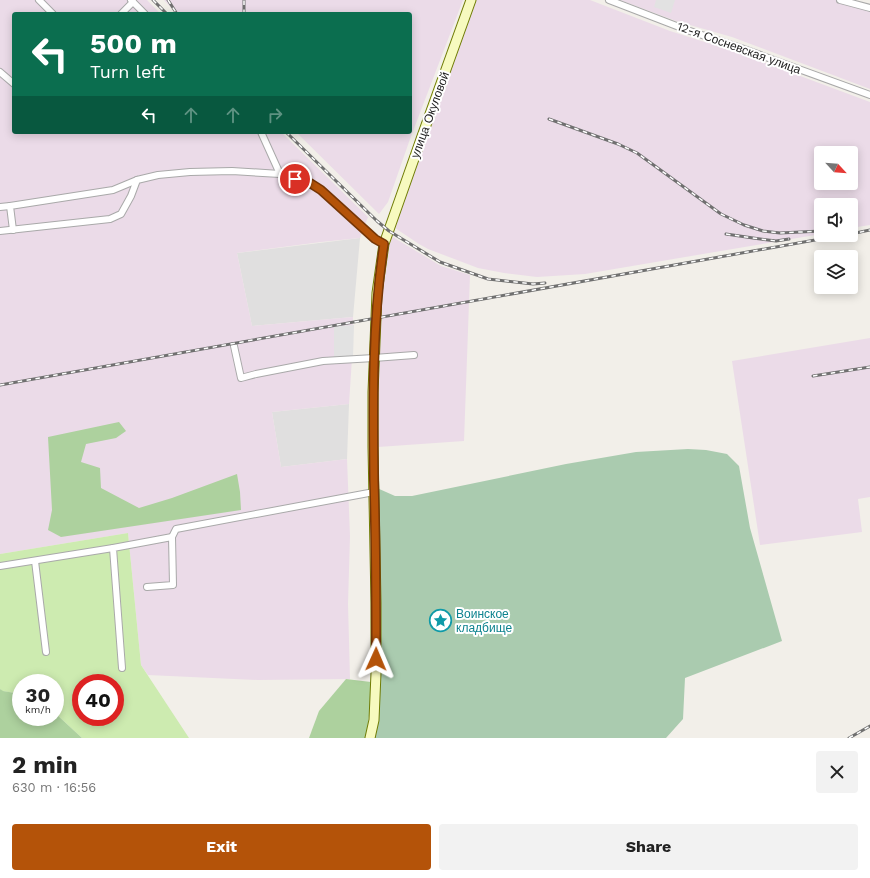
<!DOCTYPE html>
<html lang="en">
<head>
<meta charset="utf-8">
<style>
  :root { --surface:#fff; --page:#f2f2f2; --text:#222; --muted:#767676; --accent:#b45309 }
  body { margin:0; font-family:"Work Sans",sans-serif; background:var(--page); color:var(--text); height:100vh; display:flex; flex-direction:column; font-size:15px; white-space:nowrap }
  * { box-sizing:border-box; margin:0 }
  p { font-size:13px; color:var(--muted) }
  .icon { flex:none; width:22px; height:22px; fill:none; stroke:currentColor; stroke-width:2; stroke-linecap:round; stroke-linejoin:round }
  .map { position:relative; height:738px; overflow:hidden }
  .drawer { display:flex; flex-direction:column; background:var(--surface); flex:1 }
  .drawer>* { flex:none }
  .hud { position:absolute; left:12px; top:12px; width:400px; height:122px; border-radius:4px; box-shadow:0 2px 10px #0003; background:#0b6e4f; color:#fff; overflow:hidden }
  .needle { width:26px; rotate:116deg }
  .controls { position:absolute; left:814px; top:146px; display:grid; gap:8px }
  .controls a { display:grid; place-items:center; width:44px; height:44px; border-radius:4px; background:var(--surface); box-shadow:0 2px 10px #0003; font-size:20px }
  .speed { position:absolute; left:12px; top:674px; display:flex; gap:8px; font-size:20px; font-weight:700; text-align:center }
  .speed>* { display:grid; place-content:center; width:52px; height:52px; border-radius:50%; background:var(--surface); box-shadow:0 2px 10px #0003; line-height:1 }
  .speed small { font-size:10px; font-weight:400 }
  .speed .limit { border:6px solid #d22; background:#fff; color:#111 }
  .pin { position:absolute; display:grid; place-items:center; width:34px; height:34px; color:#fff; margin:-17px; border:2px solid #fff; border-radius:50%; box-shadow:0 1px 4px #0007 }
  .me { position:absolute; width:44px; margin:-22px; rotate:1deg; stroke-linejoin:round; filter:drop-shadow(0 0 3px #0008) }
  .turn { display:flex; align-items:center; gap:14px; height:84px; padding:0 12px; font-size:18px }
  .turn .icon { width:52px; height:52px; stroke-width:2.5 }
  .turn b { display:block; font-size:28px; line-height:34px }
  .lanes { display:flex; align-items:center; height:38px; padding:0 12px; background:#0003; justify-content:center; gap:20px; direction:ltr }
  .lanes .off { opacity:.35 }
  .round { display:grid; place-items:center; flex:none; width:42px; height:42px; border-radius:4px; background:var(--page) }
  .headline { display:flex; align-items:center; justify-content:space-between; height:68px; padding:0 12px }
  h1 { font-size:24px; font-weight:700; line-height:30px }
  .cta { display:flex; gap:8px; margin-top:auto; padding:8px 12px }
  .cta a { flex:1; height:46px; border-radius:4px; background:var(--accent); color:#fff; font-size:16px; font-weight:700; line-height:46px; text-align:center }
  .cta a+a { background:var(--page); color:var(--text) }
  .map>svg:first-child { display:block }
  .residential { fill:#e0dfdf }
  .industrial { fill:#ebdbe8; fill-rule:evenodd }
  .grass { fill:#cdebb0; fill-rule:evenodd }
  .forest { fill:#add19e }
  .cemetery { fill:#aacbaf }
  .parking { fill:#e2e2e2 }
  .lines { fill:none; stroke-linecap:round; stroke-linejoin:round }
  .street-casing { stroke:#a9a9a9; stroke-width:8 }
  .secondary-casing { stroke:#707d05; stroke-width:11 }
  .street { stroke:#fff; stroke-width:6 }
  .secondary { stroke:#f7fabf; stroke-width:9 }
  .rail-casing { stroke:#707070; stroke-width:3 }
  .rail { stroke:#fff; stroke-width:1.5; stroke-dasharray:4.5; stroke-linecap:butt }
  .route-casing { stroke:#753606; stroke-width:10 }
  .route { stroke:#b45309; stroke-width:7 }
  .labels { text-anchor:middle; stroke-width:4; stroke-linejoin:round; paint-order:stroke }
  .street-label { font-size:12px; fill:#222; stroke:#fff }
  .culture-label { font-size:12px; fill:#0d838f; stroke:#fff; text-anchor:start }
</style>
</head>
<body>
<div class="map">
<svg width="870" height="738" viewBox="0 0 870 738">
  <rect width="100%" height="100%" fill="#f2efe9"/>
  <g class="residential">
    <path d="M360 238 353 317 252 326 237 253Z"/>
    <path d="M349 404 347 459 281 467 272 412Z"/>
  </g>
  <g class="industrial">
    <path d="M0 0H147L161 14H14V132H281L368 217 360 238 321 242 237 253 252 326 353 317 352 358 349 404 272 412 281 467 347 459 350 536 348 604 350 679 258 680 148 675 141 665 128 533 0 554Z"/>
    <path d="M164 0H463L410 139 388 202 379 214 296 132H410V14H177Z"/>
    <path d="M476 0H590L670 31 733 51 870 102V225L851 228V205H821V234L585 274 537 277 504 273 478 268 428 249 419 244 392 226ZM821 153H851V183H821Z"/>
    <path d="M620 0H836L870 9V89L732 37 676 21Z"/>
    <path d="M391 236 441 266 470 275 464 441 378 447 377 359 381 288 386 250Z"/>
    <path d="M870 338V497L858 499 862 532 760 545 732 361Z"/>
  </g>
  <path class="grass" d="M128 533 141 665 189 738H82L55 713V683H21V694L2 691 0 689V554ZM81 683H115V717H81Z"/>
  <g class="forest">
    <path d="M119 422 126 431 116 438 86 444 81 462 100 468 101 488 139 508 172 498 237 474 240 492 241 510 61 537 48 530 52 510 48 437Z"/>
    <path d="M346 679 371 682 370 708 366 738H309L319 711Z"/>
    <path d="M0 689 3 691 21 694V717H55V713L82 738H0Z"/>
  </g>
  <path class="cemetery" d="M688 449 706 450 727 454 739 466 750 528 782 641 685 678 683 719 666 738H373L377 488 395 496H412L566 464 636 452Z"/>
  <g class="parking">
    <path d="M656 0H675L671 13 654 7Z"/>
    <path d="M354 325 353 357H334V326Z"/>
  </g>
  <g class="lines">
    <defs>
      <g id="street">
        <path d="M39 0 53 14"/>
        <path d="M131 0 145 14"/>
        <path d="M609 0 687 30 741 48 870 95"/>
        <path d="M840 0 870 8"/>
        <path d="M121 14 133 2"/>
        <path d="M0 72 14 84"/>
        <path d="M261 132 280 174 310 183 321 190 375 239 384 244"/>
        <path d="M0 207 10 206"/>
        <path d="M13 230 10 206 113 190 137 180"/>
        <path d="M0 231 110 219 121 214 131 196 137 180 158 175 190 172 232 171 280 174"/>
        <path d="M234 346 241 378 256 374 323 361 374 358 414 355"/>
        <path d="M35 561 46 652"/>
        <path d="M0 566 113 548"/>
        <path d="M147 587 173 585 172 537 176 529 374 492"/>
        <path d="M122 668 113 548 172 537"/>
      </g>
      <path id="secondary" d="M370 738 374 720 376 673V603L373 447V392L377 293 384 244 421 139 471 0"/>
    </defs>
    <use href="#street" class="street-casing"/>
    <use href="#secondary" class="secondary-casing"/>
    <use href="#street" class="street"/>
    <use href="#secondary" class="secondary"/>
    <defs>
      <g id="rail">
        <path d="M153 0 167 14"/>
        <path d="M168 0 177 14"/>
        <path d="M244 14V0"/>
        <path d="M549 119 618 144 637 153 721 214 744 225 763 231 780 233 821 231"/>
        <path d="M286 132 377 221 389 231 440 262 488 279 533 284 545 283"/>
        <path d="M726 234 753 238 776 241 789 239"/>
        <path d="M851 234 870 230"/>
        <path d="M813 376 870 367"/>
        <path d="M0 385 843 235"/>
        <path d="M849 738 870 726"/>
      </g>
    </defs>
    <use href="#rail" class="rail-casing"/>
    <use href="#rail" class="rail"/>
  </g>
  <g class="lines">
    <defs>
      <path id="route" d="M295 179 310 183 321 190 375 239 384 244C372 322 373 402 374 480 376 540 376 600 376 659"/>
    </defs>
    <use href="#route" class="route-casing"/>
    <use href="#route" class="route"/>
  </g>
  <defs>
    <symbol id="sight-ring" viewBox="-11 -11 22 22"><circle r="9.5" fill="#fff" stroke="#0f9aa8" stroke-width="1.5"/><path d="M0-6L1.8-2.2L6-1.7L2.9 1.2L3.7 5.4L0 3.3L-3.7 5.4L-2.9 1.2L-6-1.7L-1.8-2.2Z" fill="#0f9aa8"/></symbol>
  </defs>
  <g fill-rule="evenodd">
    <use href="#sight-ring" x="428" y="608" width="25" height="25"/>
  </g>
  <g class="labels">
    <g class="street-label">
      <text transform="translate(739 48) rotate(20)" y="4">12-я Сосневская улица</text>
      <text transform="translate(430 115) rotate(-70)" y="4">улица Окуловой</text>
    </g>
    <g class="culture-label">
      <text x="456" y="618">Воинское<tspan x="456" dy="14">кладбище</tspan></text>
    </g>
  </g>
</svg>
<div class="controls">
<a><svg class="needle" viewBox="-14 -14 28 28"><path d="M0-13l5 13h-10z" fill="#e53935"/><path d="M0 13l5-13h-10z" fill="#767676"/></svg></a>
<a><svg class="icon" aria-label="sound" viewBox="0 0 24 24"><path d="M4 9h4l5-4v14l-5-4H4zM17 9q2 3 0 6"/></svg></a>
<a><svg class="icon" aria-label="layers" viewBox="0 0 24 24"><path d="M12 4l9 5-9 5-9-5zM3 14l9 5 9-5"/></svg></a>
</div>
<div class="speed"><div>30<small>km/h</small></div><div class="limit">40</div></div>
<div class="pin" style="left:295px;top:179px;background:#d93025"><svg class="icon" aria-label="arrive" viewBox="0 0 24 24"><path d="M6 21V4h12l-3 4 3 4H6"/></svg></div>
<svg class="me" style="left:376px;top:659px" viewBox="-20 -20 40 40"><path d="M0-17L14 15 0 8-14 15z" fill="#b45309" stroke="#fff" stroke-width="4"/></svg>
<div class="hud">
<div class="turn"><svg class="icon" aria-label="left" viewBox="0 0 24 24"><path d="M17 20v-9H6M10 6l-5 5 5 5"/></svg><div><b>500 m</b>Turn left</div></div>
<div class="lanes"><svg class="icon" aria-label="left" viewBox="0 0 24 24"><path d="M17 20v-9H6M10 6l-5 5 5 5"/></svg><svg class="icon off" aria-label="ahead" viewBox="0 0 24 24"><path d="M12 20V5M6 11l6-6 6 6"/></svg><svg class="icon off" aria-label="ahead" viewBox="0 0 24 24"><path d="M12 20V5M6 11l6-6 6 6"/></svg><svg class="icon off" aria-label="right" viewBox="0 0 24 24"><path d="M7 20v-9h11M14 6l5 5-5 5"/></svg></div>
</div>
</div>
<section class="drawer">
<div class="headline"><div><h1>2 min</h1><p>630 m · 16:56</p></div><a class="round"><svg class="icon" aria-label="close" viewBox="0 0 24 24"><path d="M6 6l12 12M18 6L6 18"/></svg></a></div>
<div class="cta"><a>Exit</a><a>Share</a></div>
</section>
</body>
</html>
